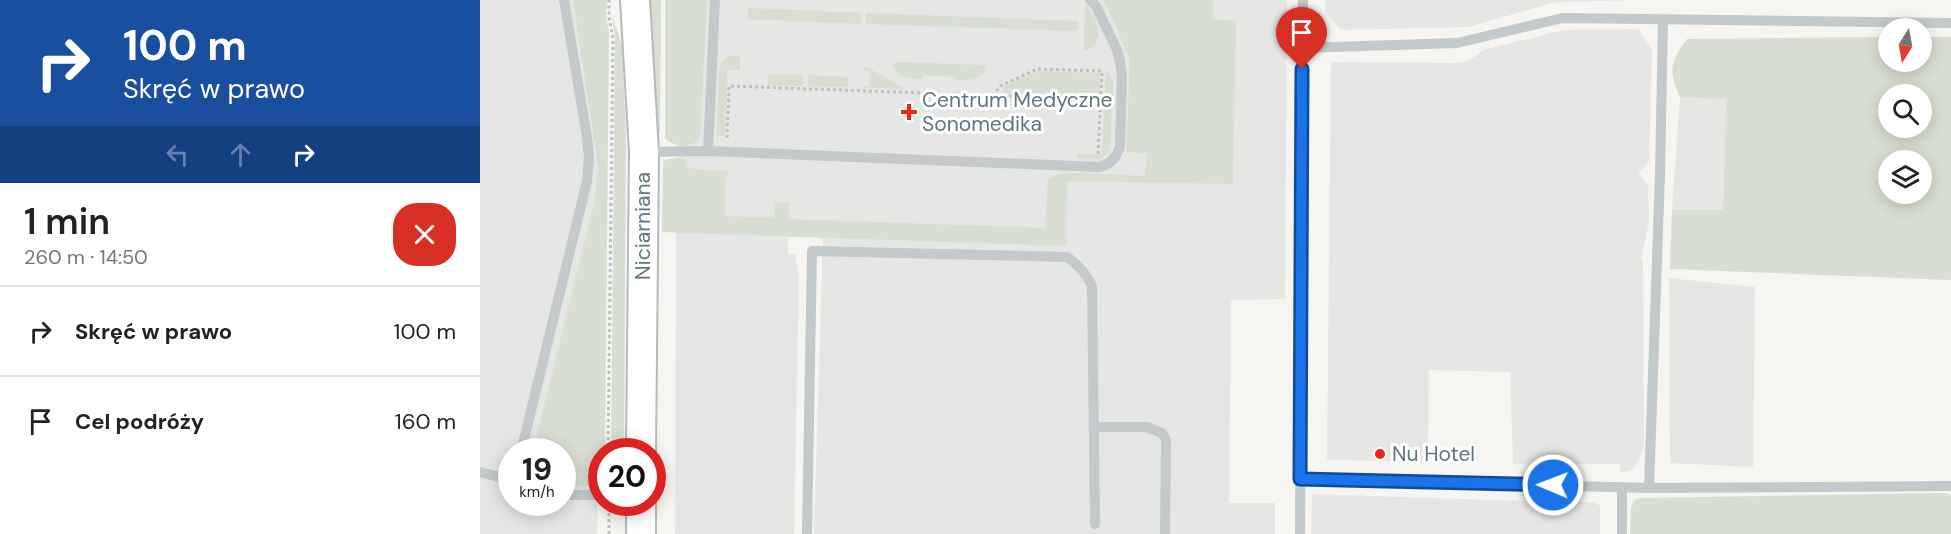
<!DOCTYPE html>
<html lang="pl">
<head>
<meta charset="utf-8">
<style>
  :root { --surface:#fff; --page:#f6f6f6; --text:#222; --muted:#767676; --line:#e0e0e0 }
  body { margin:0; font-family:"DM Sans",sans-serif; background:var(--page); color:var(--text); height:100vh; display:flex; flex-direction:column; font-size:22px; white-space:nowrap }
  * { box-sizing:border-box; margin:0 }
  p { font-size:20px; color:var(--muted) }
  .icon { flex:none; width:33px; height:33px; fill:none; stroke:currentColor; stroke-width:2; stroke-linecap:round; stroke-linejoin:round }
  .map { position:relative; flex:1; overflow:hidden }
  .side { display:flex; flex-direction:column; background:var(--surface); width:480px }
  .side>* { flex:none }
  .hud { background:#1a4fa0; color:#fff; overflow:hidden }
  .needle { width:39px; rotate:191deg }
  .buttons { position:absolute; left:1398px; top:18px; display:grid; gap:12px }
  .buttons a { display:grid; place-items:center; width:54px; height:54px; border-radius:50%; background:var(--surface); box-shadow:0 3px 15px #0003; font-size:30px }
  .speed { position:absolute; left:18px; top:438px; display:flex; gap:12px; font-size:30px; font-weight:700; text-align:center }
  .speed>* { display:grid; place-content:center; width:78px; height:78px; border-radius:50%; background:var(--surface); box-shadow:0 3px 15px #0003; line-height:1 }
  .speed small { font-size:15px; font-weight:400 }
  .speed .limit { border:9px solid #d22; background:#fff; color:#111 }
  .pin { position:absolute; display:grid; place-items:center; width:51px; height:51px; color:#fff; margin:-62px -26px; border-radius:50% 50% 50% 0; rotate:-45deg; box-shadow:0 0 6px #0007 }
  .pin .icon { rotate:45deg }
  .me { position:absolute; width:66px; margin:-33px; rotate:271deg; stroke-linejoin:round; filter:drop-shadow(0 0 4px #0008) }
  .turn { display:flex; align-items:center; gap:21px; height:126px; padding:0 24px; font-size:27px }
  .turn .icon { width:78px; height:78px; stroke-width:2.5 }
  .turn b { display:block; font-size:42px; line-height:51px }
  .lanes { display:flex; align-items:center; height:57px; padding:0 24px; background:#0003; justify-content:center; gap:30px; direction:ltr }
  .lanes .off { opacity:.35 }
  .round { display:grid; place-items:center; flex:none; width:63px; height:63px; border-radius:24px; background:var(--page) }
  .headline { display:flex; align-items:center; justify-content:space-between; height:102px; padding:0 24px }
  h1 { font-size:36px; font-weight:600; line-height:45px }
  ul { padding:0; list-style:none }
  li { display:flex; align-items:center; gap:18px; height:90px; padding:0 24px; border-top:2px solid var(--line) }
  li div { flex:1 }
  li b { display:block; font-size:22px }
  li em { font-style:normal }
  main { display:flex; flex:1; min-height:0 }
  .map>svg:first-child { display:block }
  .built { fill:#e6e6e5; fill-rule:evenodd }
  .green { fill:#d8ded2; fill-rule:evenodd }
  .lines { fill:none; stroke-linecap:round; stroke-linejoin:round }
  .secondary-casing { stroke:#b4bbbe; stroke-width:32 }
  .path { stroke:#bec1c2; stroke-width:3; stroke-dasharray:3 3; stroke-linecap:butt }
  .lane { stroke:#c4c9cb; stroke-width:10 }
  .secondary { stroke:#fff; stroke-width:28 }
  .route-casing { stroke:#114b97; stroke-width:15 }
  .route { stroke:#1a73e8; stroke-width:10 }
  .poi-dot { fill:#f12416; stroke:#fff; stroke-width:2 }
  .labels { text-anchor:middle; stroke-width:6; stroke-linejoin:round; paint-order:stroke }
  .poi-label { font-size:21px; fill:#5e767f; stroke:#fff; text-anchor:start }
  .street-label { font-size:21px; fill:#5e767f; stroke:#fff }
</style>
</head>
<body>
<main>
<section class="side">
<div class="hud">
<div class="turn"><svg class="icon" aria-label="right" viewBox="0 0 24 24"><path d="M7 20v-9h11M14 6l5 5-5 5"/></svg><div><b>100 m</b>Skręć w prawo</div></div>
<div class="lanes"><svg class="icon off" aria-label="left" viewBox="0 0 24 24"><path d="M17 20v-9H6M10 6l-5 5 5 5"/></svg><svg class="icon off" aria-label="ahead" viewBox="0 0 24 24"><path d="M12 20V5M6 11l6-6 6 6"/></svg><svg class="icon" aria-label="right" viewBox="0 0 24 24"><path d="M7 20v-9h11M14 6l5 5-5 5"/></svg></div>
</div>
<div class="headline"><div><h1>1 min</h1><p>260 m · 14:50</p></div><a class="round" style="background:#d93025;color:#fff"><svg class="icon" aria-label="close" viewBox="0 0 24 24"><path d="M6 6l12 12M18 6L6 18"/></svg></a></div>
<ul>
<li><svg class="icon" aria-label="right" viewBox="0 0 24 24"><path d="M7 20v-9h11M14 6l5 5-5 5"/></svg><div><b>Skręć w prawo</b></div><em>100 m</em></li>
<li><svg class="icon" aria-label="arrive" viewBox="0 0 24 24"><path d="M6 21V4h12l-3 4 3 4H6"/></svg><div><b>Cel podróży</b></div><em>160 m</em></li>
</ul>
</section>
<div class="map">
<svg width="1471" height="534" viewBox="0 0 1471 534">
  <rect width="100%" height="100%" fill="#f6f5f1"/>
  <g class="built">
    <path d="M0 0H125L117 534H0ZM32 452H82V502H32Z"/>
    <path d="M201 0H807L805 299 751 300 749 503H795V534H334L343 238 308 237V254H315L319 275 314 534H195L196 232Z"/>
    <path d="M846 0H1163L1076 2 989 27 861 30 845 11Z"/>
    <path d="M1158 29 1172 49 1169 162 1158 173 1168 185 1169 222 1161 260 1163 261V269L1164 446 1157 464 1150 471 1140 472V464H1033L1030 372 949 370 948 462 847 460 851 62 981 63 993 58 1003 50 1084 30Z"/>
    <path d="M1200 97 1246 98 1243 211 1192 210Z"/>
    <path d="M1189 278 1275 287 1273 467 1190 463Z"/>
    <path d="M832 494 1043 501 1115 502 1120 506V534H831Z"/>
  </g>
  <g class="green">
    <path d="M93 0H127L126 17 129 32 125 451 122 452 121 483C110 488 95 485 83 483L82 452 53 451 115 200 118 165Z"/>
    <path d="M165 0H181L180 131 175 143Z"/>
    <path d="M185 0H227L220 134C217 150 194 148 185 138Z"/>
    <path d="M622 0H733V19L756 21 753 184 587 181 586 246 182 232 183 161 195 158 206 159V167L219 170 248 171 245 183V216L294 218 295 202 309 203V219L565 228 568 179C576 174 583 173 592 173L665 176 667 153 646 152 650 59 628 9Z"/>
    <path d="M605 5C617 16 627 42 607 50L604 49Z"/>
    <path d="M268 8 381 13V24L267 19Z"/>
    <path d="M386 13 598 21 597 31 386 24Z"/>
    <path d="M132 16 142 45 146 133 144 452 131 451 135 38Z"/>
    <path d="M1408 37V62H1442V37H1471V280L1190 269 1192 210H1243L1246 99 1200 97C1188 71 1190 62 1207 39ZM1408 94H1442V128H1408ZM1408 160H1442V194H1408Z"/>
    <path d="M249 56H260V70H247L245 136 237 135 239 70 241 62Z"/>
    <path d="M416 62 504 65 506 69C502 81 487 80 476 80L475 77 443 75V79C432 79 415 78 413 65Z"/>
    <path d="M385 66 425 89 383 88 384 86H389L390 71H384Z"/>
    <path d="M559 71 620 73 619 96 523 93 524 86Z"/>
    <path d="M626 71 631 76 633 82 630 149C624 162 610 159 597 159L598 154 622 155Z"/>
    <path d="M288 74 323 75V86L288 85Z"/>
    <path d="M328 75 369 77 368 87 328 86Z"/>
    <path d="M1464 493 1471 495V534H1150L1151 508 1155 500 1161 498Z"/>
  </g>
  <g class="lines">
    <defs>
      <g id="secondary">
        <path d="M155 0 164 152 161 452"/>
        <path d="M161 534V502"/>
      </g>
    </defs>
    <use href="#secondary" class="secondary-casing"/>
    <g class="path">
      <path d="M475 94 620 99"/>
      <path d="M513 96 520 86 557 69 622 71 618 154"/>
      <path d="M247 138 249 86 443 93"/>
      <path d="M128 452 133 38 129 18V0"/>
      <path d="M129 534V504"/>
    </g>
    <g class="lane">
      <path d="M822 48 977 43 1083 18 1471 23"/>
      <path d="M228 151 235 0"/>
      <path d="M164 152 228 151 619 167C631 164 635 159 640 147L642 76 640 62 637 50 616 6 610 0"/>
      <path d="M615 427H667L682 433 686 440 685 534"/>
      <path d="M41 452 107 181 109 157 107 137 84 0"/>
      <path d="M0 472 32 480"/>
      <path d="M820 479 1169 488 1471 486"/>
      <path d="M1169 488 1180 174 1183 20"/>
      <path d="M82 493 90 495H122"/>
      <path d="M327 534 332 251 587 257C599 265 606 273 612 286L615 524"/>
      <path d="M820 534 823 0"/>
      <path d="M1142 534V487"/>
    </g>
    <use href="#secondary" class="secondary"/>
  </g>
  <g class="lines">
    <defs>
      <path id="route" d="M822 69 820 479 1073 485"/>
    </defs>
    <use href="#route" class="route-casing"/>
    <use href="#route" class="route"/>
  </g>
  <g class="poi-dot">
    <path d="M426 103h6v6h6v6h-6v6h-6v-6h-6v-6h6z"/>
    <circle cx="900" cy="454" r="6"/>
  </g>
  <g class="labels">
    <g class="poi-label">
      <text x="442" y="107">Centrum Medyczne<tspan x="442" dy="24">Sonomedika</tspan></text>
      <text x="912" y="461">Nu Hotel</text>
    </g>
    <g class="street-label">
      <text transform="translate(163 226) rotate(-90)" y="7">Niciarniana</text>
    </g>
  </g>
</svg>
<div class="buttons">
<a><svg class="needle" viewBox="-14 -14 28 28"><path d="M0-13l5 13h-10z" fill="#e53935"/><path d="M0 13l5-13h-10z" fill="#767676"/></svg></a>
<a><svg class="icon" aria-label="search" viewBox="0 0 24 24"><circle cx="10" cy="10" r="6"/><path d="M15 15l6 6"/></svg></a>
<a><svg class="icon" aria-label="layers" viewBox="0 0 24 24"><path d="M12 4l9 5-9 5-9-5zM3 14l9 5 9-5"/></svg></a>
</div>
<div class="speed"><div>19<small>km/h</small></div><div class="limit">20</div></div>
<div class="pin" style="left:822px;top:69px;background:#d93025"><svg class="icon" aria-label="arrive" viewBox="0 0 24 24"><path d="M6 21V4h12l-3 4 3 4H6"/></svg></div>
<svg class="me" style="left:1073px;top:485px" viewBox="-20 -20 40 40"><circle r="17" fill="#1a73e8" stroke="#fff" stroke-width="3"/><path d="M0-11L8 9 0 5-8 9z" fill="#fff"/></svg>
</div>
</main>
</body>
</html>
